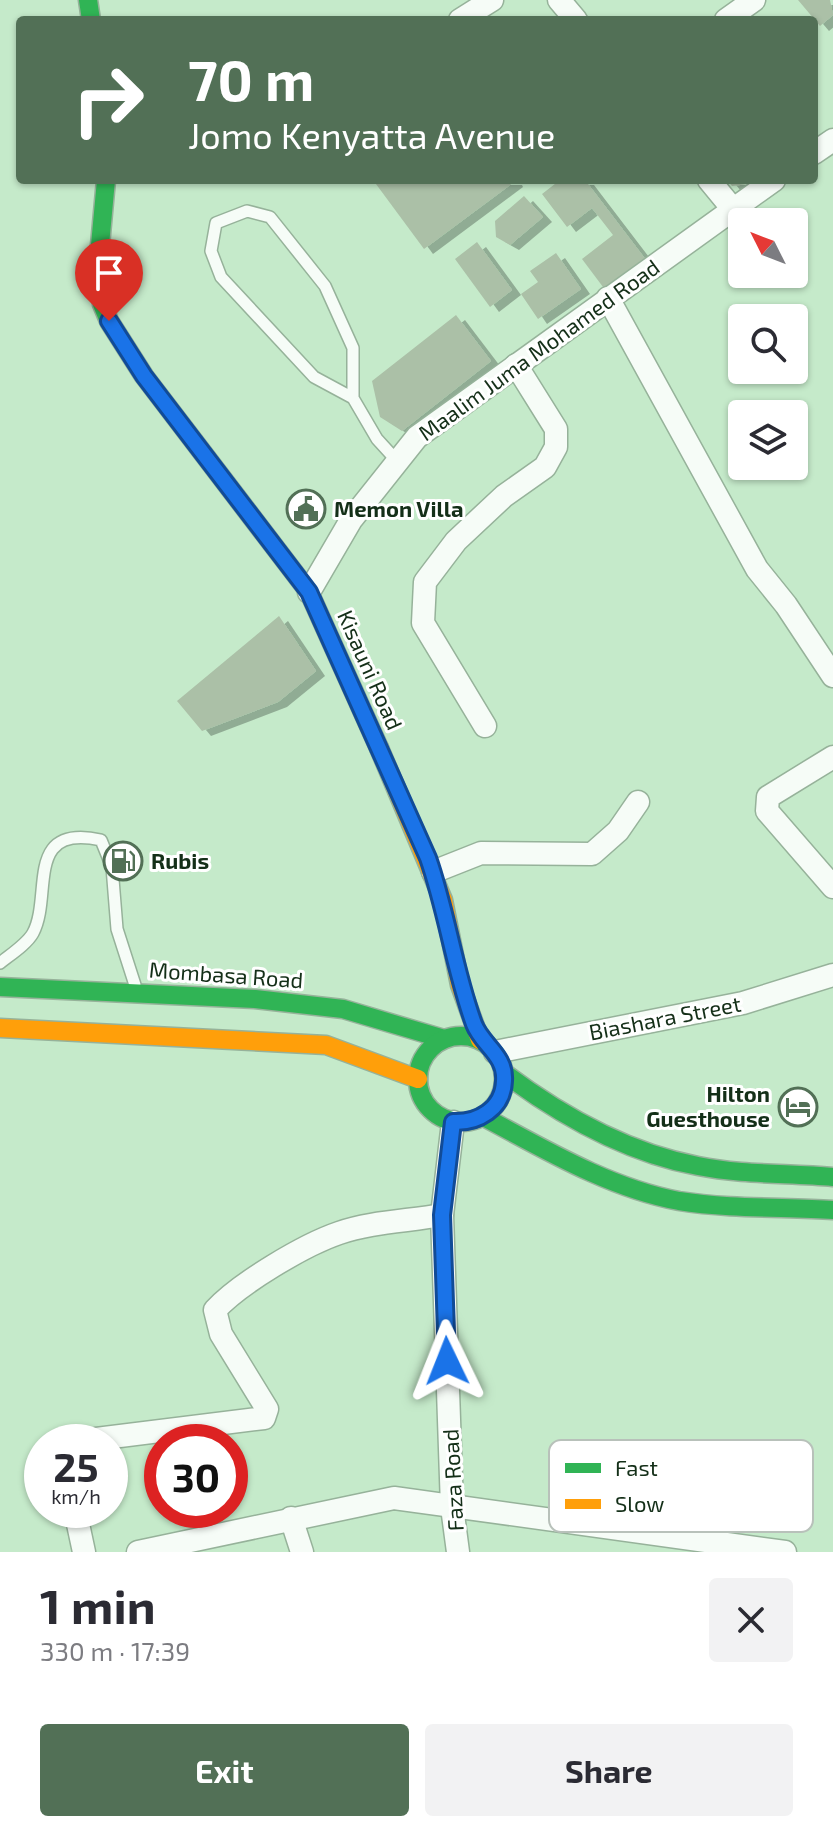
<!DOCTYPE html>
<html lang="en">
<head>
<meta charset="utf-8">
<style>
  :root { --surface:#fff; --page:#f2f2f3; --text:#2b2b33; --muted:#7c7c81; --accent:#527056 }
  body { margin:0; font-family:"Exo 2",sans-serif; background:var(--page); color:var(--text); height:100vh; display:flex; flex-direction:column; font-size:30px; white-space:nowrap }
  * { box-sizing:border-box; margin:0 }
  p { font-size:26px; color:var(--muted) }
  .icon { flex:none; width:44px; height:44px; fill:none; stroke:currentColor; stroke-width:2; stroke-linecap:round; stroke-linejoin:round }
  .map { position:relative; height:1552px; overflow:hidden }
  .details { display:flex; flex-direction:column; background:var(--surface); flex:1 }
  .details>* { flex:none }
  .hud { position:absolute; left:16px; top:16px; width:802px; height:168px; border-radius:8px; box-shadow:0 2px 6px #0004; background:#527056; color:#fff; overflow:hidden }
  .needle { width:52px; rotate:312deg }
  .buttons { position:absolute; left:728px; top:208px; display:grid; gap:16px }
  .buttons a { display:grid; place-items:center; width:80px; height:80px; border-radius:8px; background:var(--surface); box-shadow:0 2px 6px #0004; font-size:40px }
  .speed { position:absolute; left:24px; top:1424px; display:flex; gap:16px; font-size:40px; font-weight:700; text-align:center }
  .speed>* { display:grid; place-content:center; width:104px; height:104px; border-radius:50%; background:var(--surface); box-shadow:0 2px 6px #0004; line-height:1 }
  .speed small { font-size:20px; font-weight:400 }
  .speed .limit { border:12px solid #d22; background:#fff; color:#111 }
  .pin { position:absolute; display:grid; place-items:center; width:68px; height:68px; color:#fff; margin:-82px -34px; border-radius:50% 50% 50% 0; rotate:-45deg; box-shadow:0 0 8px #0007 }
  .pin .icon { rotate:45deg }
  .me { position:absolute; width:88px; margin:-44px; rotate:358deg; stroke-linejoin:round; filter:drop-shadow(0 0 6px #0008) }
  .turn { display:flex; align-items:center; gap:28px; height:168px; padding:0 40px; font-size:36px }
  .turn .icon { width:104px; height:104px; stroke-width:2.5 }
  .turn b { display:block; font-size:56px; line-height:68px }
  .round { display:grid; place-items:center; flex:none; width:84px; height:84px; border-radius:8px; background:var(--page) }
  .head { display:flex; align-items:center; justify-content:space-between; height:136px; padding:0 40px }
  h1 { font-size:48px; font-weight:700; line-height:60px }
  .action { display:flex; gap:16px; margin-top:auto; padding:16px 40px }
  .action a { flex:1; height:92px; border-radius:8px; background:var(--accent); color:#fff; font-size:32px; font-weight:700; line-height:92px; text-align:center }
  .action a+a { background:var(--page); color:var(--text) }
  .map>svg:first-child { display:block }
  .building { fill:#abc0a7; filter:url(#shadow) }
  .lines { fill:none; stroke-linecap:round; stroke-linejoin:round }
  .lane-casing { stroke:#96b29a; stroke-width:14 }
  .street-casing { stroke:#96b29a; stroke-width:25 }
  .fast-casing { stroke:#96b29a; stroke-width:21 }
  .slow-casing { stroke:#96b29a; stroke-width:21 }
  .lane { stroke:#f6fcf7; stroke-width:11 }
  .street { stroke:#f6fcf7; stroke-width:22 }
  .fast { stroke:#30b455; stroke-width:18 }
  .slow { stroke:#ff9f0a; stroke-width:18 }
  .route-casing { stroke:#114b97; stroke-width:20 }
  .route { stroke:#1a73e8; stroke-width:14 }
  .labels { text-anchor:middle; stroke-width:6; stroke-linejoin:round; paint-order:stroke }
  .street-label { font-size:22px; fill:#142f18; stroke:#fff }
  .poi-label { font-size:22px; font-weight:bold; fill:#142f18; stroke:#fff; text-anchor:start }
  .key { fill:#fff; stroke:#b8c1ba; stroke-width:2 }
  .key-label { font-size:22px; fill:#142f18 }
</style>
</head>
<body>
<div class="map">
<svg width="833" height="1552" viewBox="0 0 833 1552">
  <defs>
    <filter id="shadow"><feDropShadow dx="9" dy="5" stdDeviation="0" flood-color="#0004"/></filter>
  </defs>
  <rect width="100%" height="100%" fill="#c5eaca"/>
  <g class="building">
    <path d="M798 0H830L833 15 820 26Z"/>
    <path d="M373 180H513L514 182 424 249Z"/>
    <path d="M560 180H585L646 260 606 291 582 259 613 235 592 208 567 227 542 194Z"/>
    <path d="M727 180H763V182L732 186Z"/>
    <path d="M524 196 543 217 510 245 496 237 495 221Z"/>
    <path d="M477 242 512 290 490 307 455 259Z"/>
    <path d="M556 253 581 289 538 319 521 294 538 282 530 271Z"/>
    <path d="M456 315 491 361 402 431 380 417 372 381Z"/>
    <path d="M279 616 316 671 278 702 202 731 177 701Z"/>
  </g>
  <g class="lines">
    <defs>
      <g id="lane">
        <path d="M353 398 314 377 221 277 211 251 216 223 247 211 270 217 325 286 353 348V398L377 439 398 462"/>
        <path d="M0 963C10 955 27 944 33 933 53 896 23 823 101 840L112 867 117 929 135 985"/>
      </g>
      <g id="street">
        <path d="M559 0 576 20"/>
        <path d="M460 20 492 0"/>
        <path d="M726 20 754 0"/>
        <path d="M814 153 833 140"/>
        <path d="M709 180 732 208"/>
        <path d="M608 298 757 569 786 605 833 676"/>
        <path d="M309 592 351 520 417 437 774 180"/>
        <path d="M485 726 423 623 425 582 456 541 504 496 545 467 556 447V429L516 365"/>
        <path d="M833 757 768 797 767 811 833 887"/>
        <path d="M433 872 481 853 592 854 618 831 638 802"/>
        <path d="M495 1052 743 1003 833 975"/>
        <path d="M453 1122 442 1215 452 1507 458 1552"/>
        <path d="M72 1442 264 1418 267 1409 221 1334 215 1310C240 1283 304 1245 339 1233 370 1222 409 1221 442 1215"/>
        <path d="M75 1510 84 1552"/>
        <path d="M291 1518 302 1552"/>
        <path d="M138 1552 394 1498 785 1552"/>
      </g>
      <g id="fast">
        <path d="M88 0 91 20"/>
        <path d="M106 180 98 267 102 304 109 321 144 376 309 592 379 748"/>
        <path d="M0 987 255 999 343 1009 444 1039"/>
        <circle cx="461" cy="1079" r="43"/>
        <path d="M504 1073C560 1115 628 1153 698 1166 742 1175 788 1173 833 1177"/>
        <path d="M482 1116C544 1149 609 1188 679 1201 729 1209 783 1207 833 1210"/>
      </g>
      <g id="slow">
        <path d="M379 748 443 900 460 985 480 1040"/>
        <path d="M0 1028 326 1045 418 1079"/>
      </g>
    </defs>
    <use href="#lane" class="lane-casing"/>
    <use href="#street" class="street-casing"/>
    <use href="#fast" class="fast-casing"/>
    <use href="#slow" class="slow-casing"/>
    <use href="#lane" class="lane"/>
    <use href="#street" class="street"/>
    <use href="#fast" class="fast"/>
    <use href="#slow" class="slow"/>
  </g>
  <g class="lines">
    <defs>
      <path id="route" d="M109 321 144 376 309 592 428 858C447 912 454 969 474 1024 482 1045 506 1055 504 1081 503 1109 478 1123 453 1122L442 1215 447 1361"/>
    </defs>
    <use href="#route" class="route-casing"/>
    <use href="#route" class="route"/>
  </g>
  <defs>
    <symbol id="civic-ring" viewBox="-11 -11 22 22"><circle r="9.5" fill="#fff" stroke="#527056" stroke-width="1.5"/><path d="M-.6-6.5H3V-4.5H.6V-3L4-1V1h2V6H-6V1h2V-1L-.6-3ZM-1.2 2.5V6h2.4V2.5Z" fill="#527056"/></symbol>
    <symbol id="fuel-ring" viewBox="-11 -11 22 22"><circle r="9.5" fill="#fff" stroke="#527056" stroke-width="1.5"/><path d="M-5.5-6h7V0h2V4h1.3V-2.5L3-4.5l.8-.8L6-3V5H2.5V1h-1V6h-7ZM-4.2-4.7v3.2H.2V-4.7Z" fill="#527056"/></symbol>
    <symbol id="hotel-ring" viewBox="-11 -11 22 22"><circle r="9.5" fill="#fff" stroke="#527056" stroke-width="1.5"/><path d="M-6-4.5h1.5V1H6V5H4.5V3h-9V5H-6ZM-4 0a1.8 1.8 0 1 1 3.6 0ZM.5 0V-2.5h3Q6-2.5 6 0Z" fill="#527056"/></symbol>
  </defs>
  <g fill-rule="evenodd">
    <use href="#civic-ring" x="284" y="487" width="44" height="44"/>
    <use href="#fuel-ring" x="101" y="839" width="44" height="44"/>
    <use href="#hotel-ring" x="776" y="1085" width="44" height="44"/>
  </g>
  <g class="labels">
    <g class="street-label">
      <text transform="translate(539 350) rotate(-36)" y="8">Maalim Juma Mohamed Road</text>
      <text transform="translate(370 670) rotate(66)" y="8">Kisauni Road</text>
      <text transform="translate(226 975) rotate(4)" y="8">Mombasa Road</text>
      <text transform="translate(665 1018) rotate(-11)" y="8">Biashara Street</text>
      <text transform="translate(453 1480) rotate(-93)" y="8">Faza Road</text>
    </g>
    <g class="poi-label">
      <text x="334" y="517">Memon Villa</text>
      <text x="151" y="869">Rubis</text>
      <text x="770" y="1102" text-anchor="end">Hilton<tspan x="770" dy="25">Guesthouse</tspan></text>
    </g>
  </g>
  <rect x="549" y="1440" width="264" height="92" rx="12" class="key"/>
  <rect x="565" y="1463" width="36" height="10" fill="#30b455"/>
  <rect x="565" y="1499" width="36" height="10" fill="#ff9f0a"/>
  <g class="key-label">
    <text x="615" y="1476">Fast</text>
    <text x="615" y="1512">Slow</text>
  </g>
</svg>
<div class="buttons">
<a><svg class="needle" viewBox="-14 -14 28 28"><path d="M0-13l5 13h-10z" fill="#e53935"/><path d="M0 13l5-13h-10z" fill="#7c7c81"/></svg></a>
<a><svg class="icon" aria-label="search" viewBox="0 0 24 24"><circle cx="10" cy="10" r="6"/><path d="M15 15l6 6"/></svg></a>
<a><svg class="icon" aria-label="layers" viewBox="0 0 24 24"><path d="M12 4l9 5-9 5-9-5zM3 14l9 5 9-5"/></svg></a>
</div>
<div class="speed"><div>25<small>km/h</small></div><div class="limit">30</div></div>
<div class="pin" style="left:109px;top:321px;background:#d93025"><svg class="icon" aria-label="arrive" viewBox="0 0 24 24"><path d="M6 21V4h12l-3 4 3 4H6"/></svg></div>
<svg class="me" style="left:447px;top:1361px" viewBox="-20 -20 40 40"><path d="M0-17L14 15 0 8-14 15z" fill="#1a73e8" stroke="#fff" stroke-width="4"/></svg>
<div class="hud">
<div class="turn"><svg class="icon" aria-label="right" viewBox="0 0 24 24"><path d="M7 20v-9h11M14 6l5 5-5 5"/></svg><div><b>70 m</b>Jomo Kenyatta Avenue</div></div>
</div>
</div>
<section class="details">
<div class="head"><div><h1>1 min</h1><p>330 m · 17:39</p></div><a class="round"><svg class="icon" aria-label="close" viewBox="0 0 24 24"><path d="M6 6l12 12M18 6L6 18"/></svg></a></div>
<div class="action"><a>Exit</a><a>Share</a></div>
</section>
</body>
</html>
